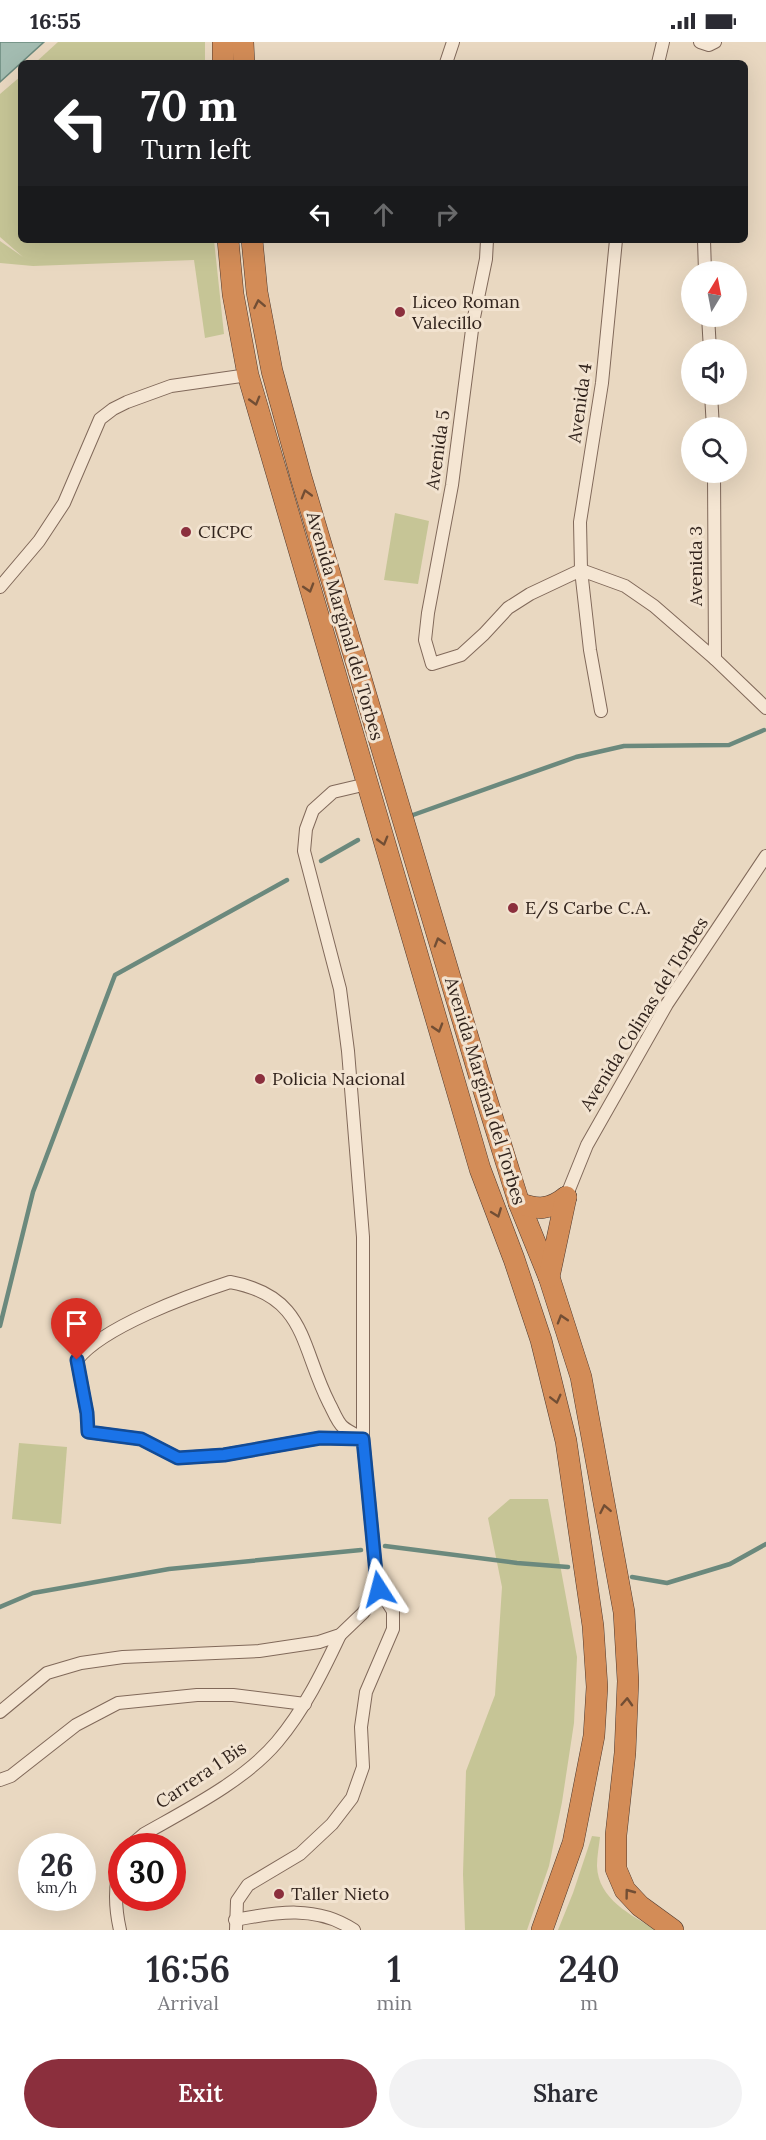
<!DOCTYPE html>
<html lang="en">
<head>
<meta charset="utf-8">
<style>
  :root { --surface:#fff; --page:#f2f2f3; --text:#2b2b33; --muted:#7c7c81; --accent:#8b2f3d }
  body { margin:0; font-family:Lora,serif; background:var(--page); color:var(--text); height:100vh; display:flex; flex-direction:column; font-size:22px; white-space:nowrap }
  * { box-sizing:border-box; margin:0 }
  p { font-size:20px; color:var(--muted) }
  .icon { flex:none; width:33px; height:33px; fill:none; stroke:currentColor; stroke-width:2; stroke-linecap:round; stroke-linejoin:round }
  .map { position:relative; height:1888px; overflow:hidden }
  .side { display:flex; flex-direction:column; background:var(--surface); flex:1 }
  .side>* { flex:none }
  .hud { position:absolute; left:18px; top:18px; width:730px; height:183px; border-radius:9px; box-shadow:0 6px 24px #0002; background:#202124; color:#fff; overflow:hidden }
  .needle { width:39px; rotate:10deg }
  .buttons { position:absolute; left:681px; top:219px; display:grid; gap:12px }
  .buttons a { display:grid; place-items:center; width:66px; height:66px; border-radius:50%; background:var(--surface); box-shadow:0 6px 24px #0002; font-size:30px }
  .speed { position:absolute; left:18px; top:1791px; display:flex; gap:12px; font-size:30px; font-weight:700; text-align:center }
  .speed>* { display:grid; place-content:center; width:78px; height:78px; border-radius:50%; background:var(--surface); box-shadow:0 6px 24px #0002; line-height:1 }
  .speed small { font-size:15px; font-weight:400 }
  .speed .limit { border:9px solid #d22; background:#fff; color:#111 }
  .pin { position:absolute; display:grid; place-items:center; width:51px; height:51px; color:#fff; margin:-62px -26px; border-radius:50% 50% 50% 0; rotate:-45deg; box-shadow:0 0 6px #0007 }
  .pin .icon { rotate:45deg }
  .me { position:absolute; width:66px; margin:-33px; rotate:351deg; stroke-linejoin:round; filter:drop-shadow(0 0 4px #0008) }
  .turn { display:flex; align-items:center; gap:21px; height:126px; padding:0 24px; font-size:27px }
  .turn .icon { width:78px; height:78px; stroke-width:2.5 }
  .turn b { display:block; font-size:42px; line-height:51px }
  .lanes { display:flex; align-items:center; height:57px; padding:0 24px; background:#0003; justify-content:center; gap:30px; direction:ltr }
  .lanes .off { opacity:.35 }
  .eta { display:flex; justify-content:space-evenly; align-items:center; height:102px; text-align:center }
  .eta b { font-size:36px; font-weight:600; line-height:42px }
  .button { display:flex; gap:12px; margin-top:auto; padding:12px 24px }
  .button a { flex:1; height:69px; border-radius:36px; background:var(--accent); color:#fff; font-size:24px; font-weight:600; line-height:69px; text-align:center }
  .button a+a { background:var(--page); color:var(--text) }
  .status { display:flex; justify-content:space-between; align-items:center; height:42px; padding:0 30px; background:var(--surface); direction:ltr }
  .status svg { height:16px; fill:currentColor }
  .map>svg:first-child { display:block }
  .green { fill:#c6c596 }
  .water { fill:#a3bcb1; stroke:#6b897d; stroke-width:1.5 }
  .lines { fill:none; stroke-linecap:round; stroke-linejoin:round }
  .stream { stroke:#6b897d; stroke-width:4.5 }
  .street-casing { stroke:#81695a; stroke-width:14 }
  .highway-casing { stroke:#4f392e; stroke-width:22 }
  .street { stroke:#f5e6d3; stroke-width:12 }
  .highway { stroke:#d38c57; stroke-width:21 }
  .oneway { stroke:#724e34 }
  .route-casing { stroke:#114b97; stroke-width:15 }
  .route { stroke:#1a73e8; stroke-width:10 }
  .poi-dot { fill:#8b2f3d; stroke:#f2e3d0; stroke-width:2 }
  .labels { text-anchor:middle; stroke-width:6; stroke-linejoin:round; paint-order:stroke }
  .poi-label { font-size:18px; fill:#32241d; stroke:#f2e3d0; text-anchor:start }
  .street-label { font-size:18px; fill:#32241d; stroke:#f2e3d0 }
</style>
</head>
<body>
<div class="status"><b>16:55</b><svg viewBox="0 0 49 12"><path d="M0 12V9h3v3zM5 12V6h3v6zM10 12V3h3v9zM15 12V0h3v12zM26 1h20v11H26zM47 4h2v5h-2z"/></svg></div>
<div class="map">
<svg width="766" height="1888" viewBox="0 0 766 1888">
  <rect width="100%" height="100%" fill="#e9d8c1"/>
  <g class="green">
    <path d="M58 0H205V21H35Z"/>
    <path d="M21 34V198H214L224 292 205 296 194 218 33 224 0 221V199L23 215 0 195V52Z"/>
    <path d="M395 471 429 479 418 542 384 538Z"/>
    <path d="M19 1401 67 1405 61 1482 12 1477Z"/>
    <path d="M510 1457H548L577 1615 574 1681 562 1760 549 1824 527 1888H465L463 1832 466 1729 495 1653 502 1545 488 1476Z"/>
    <path d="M592 1794 600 1795C599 1804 597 1814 597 1824 598 1857 631 1873 656 1888H558L573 1851Z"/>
  </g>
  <path class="water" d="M0 0H44L0 40Z"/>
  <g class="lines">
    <g class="stream">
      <path d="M413 773 576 715 624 704 729 703 764 688"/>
      <path d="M321 819 358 798"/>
      <path d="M0 1284 33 1150 115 933 287 838"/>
      <path d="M385 1504 517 1521 568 1525"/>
      <path d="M632 1535 667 1541 730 1522 766 1502"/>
      <path d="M0 1565 33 1551 169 1527 361 1508"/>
    </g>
    <defs>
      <g id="street">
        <path d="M700 0 709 3 715 0"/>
        <path d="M446 21 453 0"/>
        <path d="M658 21 663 0"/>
        <path d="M487 198 486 217 473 280 452 443 428 571 425 598 432 622 461 613 484 592 508 566 530 552 581 528 625 544 654 564 715 617 766 666"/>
        <path d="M704 198 705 230"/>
        <path d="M708 274 710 308"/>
        <path d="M711 352 713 386"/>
        <path d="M714 430 715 617"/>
        <path d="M0 545 39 499 64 461 100 377 113 367 127 360 171 344 248 333"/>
        <path d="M601 669 590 608 581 528 580 480 602 341 616 198"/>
        <path d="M566 1155 587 1103 667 962 766 814"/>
        <path d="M230 1240C307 1254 300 1304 329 1361 333 1368 337 1380 343 1385 349 1390 357 1393 363 1397L320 1396 224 1413 178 1416 141 1397 88 1390 87 1371 77 1318C102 1285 190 1253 230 1240Z"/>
        <path d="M0 1670 47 1631 81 1621 123 1615 259 1609 319 1600 340 1593 363 1571 379 1547 376 1531 363 1397V1195L348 1009 340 947 304 809 306 787 313 768 333 750 367 742"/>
        <path d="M0 1738 11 1734 76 1683 118 1661 197 1653H233L305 1662"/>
        <path d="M130 1804 144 1792C188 1767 244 1739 277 1700 304 1668 322 1631 340 1593"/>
        <path d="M235 1878C276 1870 317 1863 354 1888"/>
        <path d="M120 1888C115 1866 114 1841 122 1819"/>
        <path d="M236 1888 237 1859 248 1843 300 1812 332 1782 352 1756 363 1725 361 1685 366 1650 393 1587V1569L379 1547"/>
      </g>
      <g id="highway">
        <path d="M223 0V21"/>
        <path d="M243 0 244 21"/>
        <path d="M228 198 233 252 248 333 480 1127 514 1217 541 1298 566 1399 593 1584 597 1645 594 1694 573 1801 542 1888"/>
        <path d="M252 198 257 250 272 329 301 435 480 1036 519 1161 549 1235 581 1335 624 1570 628 1639 625 1711 616 1793V1827L625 1848 640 1864 673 1888"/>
        <path d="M519 1161C538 1168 549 1168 566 1155"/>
        <path d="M549 1235 566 1155"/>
      </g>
    </defs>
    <use href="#street" class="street-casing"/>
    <use href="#highway" class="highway-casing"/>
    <use href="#street" class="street"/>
    <use href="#highway" class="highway"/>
  </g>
  <defs><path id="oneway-chevron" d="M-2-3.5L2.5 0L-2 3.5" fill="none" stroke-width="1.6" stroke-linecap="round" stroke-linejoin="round" transform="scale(1.5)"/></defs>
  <g class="oneway">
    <use href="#oneway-chevron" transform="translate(259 262) rotate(-101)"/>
    <use href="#oneway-chevron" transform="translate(255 359) rotate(74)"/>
    <use href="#oneway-chevron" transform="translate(306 452) rotate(-106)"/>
    <use href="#oneway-chevron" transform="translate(309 546) rotate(73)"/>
    <use href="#oneway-chevron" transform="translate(383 799) rotate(74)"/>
    <use href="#oneway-chevron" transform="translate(439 900) rotate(-107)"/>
    <use href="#oneway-chevron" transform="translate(438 986) rotate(73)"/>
    <use href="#oneway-chevron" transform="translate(497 1171) rotate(69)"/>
    <use href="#oneway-chevron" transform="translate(562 1277) rotate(-107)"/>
    <use href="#oneway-chevron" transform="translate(556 1357) rotate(76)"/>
    <use href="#oneway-chevron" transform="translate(605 1467) rotate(-101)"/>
    <use href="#oneway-chevron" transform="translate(627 1660) rotate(-87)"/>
    <use href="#oneway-chevron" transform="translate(629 1851) rotate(-127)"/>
  </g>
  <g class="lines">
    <defs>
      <path id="route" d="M77 1318 87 1371 88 1390 141 1397 178 1416 224 1413 320 1396 363 1397 376 1531 379 1547"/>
    </defs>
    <use href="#route" class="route-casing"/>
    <use href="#route" class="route"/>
  </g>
  <g class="poi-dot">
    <circle cx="400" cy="270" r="6"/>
    <circle cx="186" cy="490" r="6"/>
    <circle cx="513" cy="866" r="6"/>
    <circle cx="260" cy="1037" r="6"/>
    <circle cx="279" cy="1852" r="6"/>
  </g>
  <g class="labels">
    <g class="poi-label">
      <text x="412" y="266">Liceo Roman<tspan x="412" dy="21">Valecillo</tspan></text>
      <text x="198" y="496">CICPC</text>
      <text x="525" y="872">E/S Carbe C.A.</text>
      <text x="272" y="1043">Policia Nacional</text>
      <text x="291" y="1858">Taller Nieto</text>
    </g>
    <g class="street-label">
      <text transform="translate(580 361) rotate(-82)" y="6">Avenida 4</text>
      <text transform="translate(438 408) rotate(-82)" y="6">Avenida 5</text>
      <text transform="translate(696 524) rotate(-90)" y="6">Avenida 3</text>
      <text transform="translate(345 584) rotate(74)" y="6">Avenida Marginal del Torbes</text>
      <text transform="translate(644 972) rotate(-58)" y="6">Avenida Colinas del Torbes</text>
      <text transform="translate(485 1049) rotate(73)" y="6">Avenida Marginal del Torbes</text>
      <text transform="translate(201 1733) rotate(-34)" y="6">Carrera 1 Bis</text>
    </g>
  </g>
</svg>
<div class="buttons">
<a><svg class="needle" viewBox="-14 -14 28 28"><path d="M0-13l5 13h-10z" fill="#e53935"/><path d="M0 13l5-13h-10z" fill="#7c7c81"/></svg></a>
<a><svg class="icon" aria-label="sound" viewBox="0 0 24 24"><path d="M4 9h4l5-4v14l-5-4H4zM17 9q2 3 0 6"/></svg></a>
<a><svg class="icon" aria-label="search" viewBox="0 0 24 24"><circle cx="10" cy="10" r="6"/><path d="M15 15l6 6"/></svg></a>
</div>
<div class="speed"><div>26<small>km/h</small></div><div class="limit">30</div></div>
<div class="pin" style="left:77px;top:1318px;background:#d93025"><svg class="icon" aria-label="arrive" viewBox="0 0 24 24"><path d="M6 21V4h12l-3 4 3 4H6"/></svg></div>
<svg class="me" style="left:379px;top:1547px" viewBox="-20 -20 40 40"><path d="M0-17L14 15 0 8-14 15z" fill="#1a73e8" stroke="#fff" stroke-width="4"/></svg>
<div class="hud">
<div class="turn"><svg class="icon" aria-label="left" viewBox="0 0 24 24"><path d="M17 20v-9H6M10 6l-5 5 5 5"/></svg><div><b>70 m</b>Turn left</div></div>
<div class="lanes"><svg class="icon" aria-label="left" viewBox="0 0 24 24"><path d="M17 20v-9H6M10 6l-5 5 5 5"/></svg><svg class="icon off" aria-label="ahead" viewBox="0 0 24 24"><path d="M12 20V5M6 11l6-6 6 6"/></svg><svg class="icon off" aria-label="right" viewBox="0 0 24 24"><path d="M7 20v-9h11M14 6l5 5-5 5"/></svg></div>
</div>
</div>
<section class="side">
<div class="eta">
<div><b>16:56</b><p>Arrival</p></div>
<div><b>1</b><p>min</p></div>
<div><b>240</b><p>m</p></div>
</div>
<div class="button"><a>Exit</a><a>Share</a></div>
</section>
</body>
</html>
